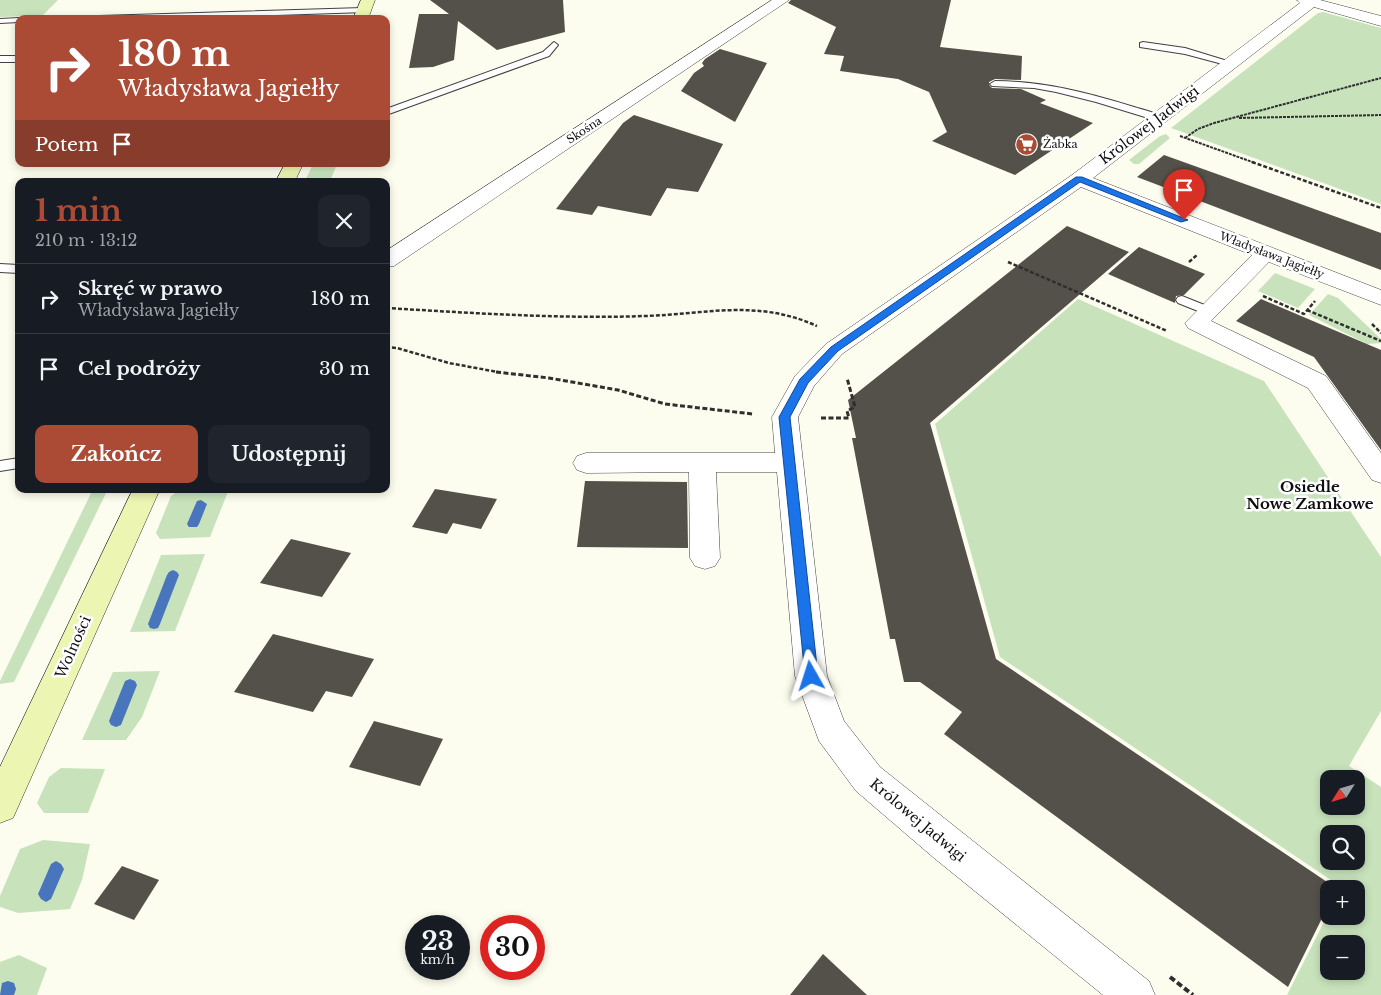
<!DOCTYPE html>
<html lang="pl">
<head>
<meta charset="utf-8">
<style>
  :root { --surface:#171b24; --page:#20242c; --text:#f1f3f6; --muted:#9ea1a6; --line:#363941; --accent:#ab4b36 }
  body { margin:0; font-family:"Libre Baskerville",serif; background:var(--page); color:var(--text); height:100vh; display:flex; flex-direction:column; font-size:19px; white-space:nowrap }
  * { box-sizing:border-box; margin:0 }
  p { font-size:16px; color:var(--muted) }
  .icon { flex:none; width:28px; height:28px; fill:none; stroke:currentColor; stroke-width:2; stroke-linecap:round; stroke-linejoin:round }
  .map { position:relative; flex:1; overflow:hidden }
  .drawer { position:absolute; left:15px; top:178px; width:375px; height:315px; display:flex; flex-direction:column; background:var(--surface); border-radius:10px; box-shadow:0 2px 8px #0003 }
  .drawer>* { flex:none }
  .top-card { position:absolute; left:15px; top:15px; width:375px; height:152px; border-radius:10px; box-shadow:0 2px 8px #0003; background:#ab4b36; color:#fff; overflow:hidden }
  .needle { width:32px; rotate:233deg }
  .buttons { position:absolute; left:1320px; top:770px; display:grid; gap:10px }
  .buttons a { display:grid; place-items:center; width:45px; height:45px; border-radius:10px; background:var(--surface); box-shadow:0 2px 8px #0003; font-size:25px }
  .speed { position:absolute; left:405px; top:915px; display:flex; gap:10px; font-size:25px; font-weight:700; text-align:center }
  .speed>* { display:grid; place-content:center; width:65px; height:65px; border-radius:50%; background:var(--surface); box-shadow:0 2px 8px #0003; line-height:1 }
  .speed small { font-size:12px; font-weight:400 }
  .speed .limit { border:8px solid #d22; background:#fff; color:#111 }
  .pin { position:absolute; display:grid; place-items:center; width:42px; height:42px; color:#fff; margin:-51px -21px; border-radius:50% 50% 50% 0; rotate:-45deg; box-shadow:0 0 5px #0007 }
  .pin .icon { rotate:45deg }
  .me { position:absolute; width:55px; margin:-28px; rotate:354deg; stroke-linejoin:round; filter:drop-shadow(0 0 4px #0008) }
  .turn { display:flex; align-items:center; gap:18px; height:105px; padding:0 20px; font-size:22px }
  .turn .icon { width:65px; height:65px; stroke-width:2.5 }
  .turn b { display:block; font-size:35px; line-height:42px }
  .then { display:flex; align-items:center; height:48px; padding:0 20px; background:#0003; gap:10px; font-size:19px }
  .round { display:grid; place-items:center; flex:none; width:52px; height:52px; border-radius:10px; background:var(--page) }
  .headline { display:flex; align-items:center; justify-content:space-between; height:85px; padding:0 20px }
  h1 { font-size:30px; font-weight:700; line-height:38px; color:var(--accent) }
  .cta { display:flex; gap:10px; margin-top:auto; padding:10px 20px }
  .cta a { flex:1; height:58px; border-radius:10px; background:var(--accent); color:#fff; font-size:20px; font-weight:700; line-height:58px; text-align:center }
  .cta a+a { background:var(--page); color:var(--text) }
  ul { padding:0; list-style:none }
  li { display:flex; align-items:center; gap:15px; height:70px; padding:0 20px; border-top:1px solid var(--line) }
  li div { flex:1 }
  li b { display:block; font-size:19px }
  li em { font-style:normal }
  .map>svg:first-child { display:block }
  .green { fill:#c8e3bc; fill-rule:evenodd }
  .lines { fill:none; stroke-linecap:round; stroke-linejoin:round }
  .stream { fill:#4975bc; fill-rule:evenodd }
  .building { fill:#54504a }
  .lane-casing { stroke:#404040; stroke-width:2 }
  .street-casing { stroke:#404040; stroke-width:1 }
  .secondary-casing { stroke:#2f2f2f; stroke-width:1 }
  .path-far3 { stroke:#2f2f2f; stroke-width:2; stroke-dasharray:3 1; stroke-linecap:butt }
  .path-far2 { stroke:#2f2f2f; stroke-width:2.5; stroke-dasharray:4 2; stroke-linecap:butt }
  .path-far1 { stroke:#2f2f2f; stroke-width:3; stroke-dasharray:5 2.5; stroke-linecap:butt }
  .path { stroke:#2f2f2f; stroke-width:4; stroke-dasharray:6 3; stroke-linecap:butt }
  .lane { fill:#fff; fill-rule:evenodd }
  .street { fill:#fff; fill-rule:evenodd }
  .secondary { fill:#edf5b2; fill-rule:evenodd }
  .route { fill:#1a73e8; stroke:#114b97 }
  .labels { text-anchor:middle; stroke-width:5; stroke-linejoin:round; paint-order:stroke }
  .far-street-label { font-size:11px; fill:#0d0d0d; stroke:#fff }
  .far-poi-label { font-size:11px; fill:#0d0d0d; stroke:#fff; text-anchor:start }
  .street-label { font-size:14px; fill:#0d0d0d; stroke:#fff }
  .neighbourhood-label { font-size:15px; font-weight:bold; fill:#0d0d0d; stroke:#fff }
</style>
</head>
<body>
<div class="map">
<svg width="1381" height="995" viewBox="0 0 1381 995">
  <rect width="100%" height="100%" fill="#fdfdef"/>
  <g class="green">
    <path d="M0 0H58L42 16 0 17Z"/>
    <path d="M1323 12 1381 28V204L1171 128 1318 13Z"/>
    <path d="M1166 134 1170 138 1139 164H1134L1129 160 1160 136Z"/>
    <path d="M313 164H337L330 181H305Z"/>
    <path d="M1275 273 1315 289 1298 308 1258 291Z"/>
    <path d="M1328 294 1338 298 1381 339V343L1367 344 1309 315Z"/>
    <path d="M1078 299 1264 381 1381 557V711L1349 766 1381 787V995H1287L1329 912V916H1356V889H1340L1341 887 1000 657 935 424ZM1329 779H1356V806H1329ZM1329 834H1356V861H1329ZM1329 944H1356V971H1329Z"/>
    <path d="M93 489H108L14 682 0 684V681Z"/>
    <path d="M229 489 210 537 160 539 156 533 171 496 180 490Z"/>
    <path d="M205 554 175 631 130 632 161 555Z"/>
    <path d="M160 671 142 717 126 740H82L113 672Z"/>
    <path d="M61 768 105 769 88 813H44L37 803 49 777Z"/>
    <path d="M43 840 90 844 82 880 70 909 18 913 0 907V896L20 849Z"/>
    <path d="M19 955 47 968 37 995H0V962Z"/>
  </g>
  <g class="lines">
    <g class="stream">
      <path d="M201 500 207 504 199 524 197 527H189L187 524 197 501Z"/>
      <path d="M173 570 177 572 179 575 160 624 158 628 154 629 150 628 148 624 167 575 169 572Z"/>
      <path d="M130 679 135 681 137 685 121 725 116 727 111 725 109 721 125 681Z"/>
      <path d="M56 861 61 864 64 869 51 899 46 902 41 899 38 894 51 864Z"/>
      <path d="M8 981 14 983 16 989 14 995H0L2 983Z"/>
    </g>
  </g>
  <g class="building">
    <path d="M430 0H563L565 32 497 50 458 21 454 60 433 67 409 68 419 14H449Z"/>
    <path d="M791 0H951L940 47 1022 56 1021 80 995 79 989 82V85L992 88 1021 89 1046 100 1040 103 1093 123 1015 175 932 141 947 132 929 92 898 79 840 71 844 56 824 54 836 27 788 3Z"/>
    <path d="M720 49 767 63 735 122 681 91 694 73 704 66 702 63 705 59Z"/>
    <path d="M634 115 723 144 698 192 667 188 651 216 598 206 592 215 556 209 623 123Z"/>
    <path d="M1164 155 1381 233V270L1137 177Z"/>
    <path d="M1067 226 1129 252 930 423 996 659 1336 888 1329 889V904L1288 987 944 734 962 712 920 682H904L895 639H890L852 438H856L848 400Z"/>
    <path d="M1139 247 1205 274 1184 295 1176 296 1175 303 1108 274Z"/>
    <path d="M1261 299 1381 350V450L1314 357 1236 321Z"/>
    <path d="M585 481 687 482 688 548 577 547Z"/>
    <path d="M435 489 497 499 481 529 453 523 447 534 412 527Z"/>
    <path d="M291 539 351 553 322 597 260 583Z"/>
    <path d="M273 634 341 651 374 659 352 697 326 691 313 712 234 692Z"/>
    <path d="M374 721 443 739 420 786 349 767Z"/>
    <path d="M122 866 159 880 134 920 94 904Z"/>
    <path d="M823 954 867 995H790Z"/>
  </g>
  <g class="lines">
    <defs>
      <g id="lane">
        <path d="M363 8 367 10 366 12 155 19H62L66 17Z"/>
        <path d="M19 18 22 19H19V22L0 23V19Z"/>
        <path d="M554 42 558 45 549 56 386 115V109L543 52Z"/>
        <path d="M1143 42 1185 48 1234 63 1230 66 1185 54 1140 47V43Z"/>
        <rect x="0" y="56" width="19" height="6"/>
        <path d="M995 81C1043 81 1089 93 1134 107 1143 110 1156 112 1163 118L1158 121 1096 102 1056 92 1034 88 992 86 990 84Z"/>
        <path d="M0 264 19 265V273L0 272Z"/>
        <path d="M1182 296 1212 308 1214 311 1208 315 1178 303 1176 300 1178 297Z"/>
        <path d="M19 458V468L0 471V461Z"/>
      </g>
      <g id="street">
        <path d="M772 0H789L394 266 386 267V251Z"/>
        <path d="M1297 0H1320L1381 16V26L1314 7 1093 178 1381 290V305L1269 262 1211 321 1326 376 1381 453V483L1372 480 1308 388 1188 328 1185 323 1252 255 1081 187 842 354 814 386 798 417 827 676 844 721 880 767 1149 981 1155 995H1103L934 858 856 791 819 741 795 676 777 472H716L720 558 715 566 705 569 695 566 690 558 689 472 586 473 577 470 573 463 577 456 586 453H775L772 417 795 376 826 344 1072 175 1300 3Z"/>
      </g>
      <g id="secondary">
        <path d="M361 0H375L368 19H353Z"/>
        <path d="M285 164H303L295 181H276Z"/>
        <path d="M133 489H160L13 818 0 823V767Z"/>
      </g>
    </defs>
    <use href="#lane" class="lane-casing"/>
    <use href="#street" class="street-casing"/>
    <use href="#secondary" class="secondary-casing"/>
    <g class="path-far3">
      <path d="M1239 118 1381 115"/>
      <path d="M1180 136 1255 163"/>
      <path d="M1185 138 1198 129 1214 123 1381 78"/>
    </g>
    <g class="path-far2">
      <path d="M1252 162 1381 208"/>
      <path d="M1008 262 1167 331"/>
      <path d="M1189 262 1197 255"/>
      <path d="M1263 296 1304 314 1315 301"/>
      <path d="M386 308C472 313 559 319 645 316 707 314 757 299 817 326"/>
      <path d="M1307 310 1381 341"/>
      <path d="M1372 324 1381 333"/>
      <path d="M386 347 397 348 449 363 503 373"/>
    </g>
    <g class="path-far1">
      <path d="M496 372 549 378 618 390 665 404 753 414"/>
      <path d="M821 418H849L847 411 855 407 847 378"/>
    </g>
    <path class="path" d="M1170 977 1193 995"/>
    <use href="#lane" class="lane"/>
    <use href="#street" class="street"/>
    <use href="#secondary" class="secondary"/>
  </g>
  <path class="route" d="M1076 177H1082L1188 220 1181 222 1080 182 838 351 808 383 790 417 818 676 816 680 811 681 807 680 805 676 779 417 800 379 831 347Z"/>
  <defs>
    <symbol id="supermarket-disc" viewBox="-11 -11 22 22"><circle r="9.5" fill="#ab4b36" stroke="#fff"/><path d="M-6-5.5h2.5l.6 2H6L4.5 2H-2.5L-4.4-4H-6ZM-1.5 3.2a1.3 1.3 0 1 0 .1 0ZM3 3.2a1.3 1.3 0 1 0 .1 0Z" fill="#fff"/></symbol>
  </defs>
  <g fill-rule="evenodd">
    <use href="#supermarket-disc" x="1014" y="132" width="25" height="25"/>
  </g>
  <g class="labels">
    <g class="far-street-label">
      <text transform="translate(584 130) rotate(-33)" y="4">Skośna</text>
      <text transform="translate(1272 255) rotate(21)" y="4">Władysława Jagiełły</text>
    </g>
    <g class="far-poi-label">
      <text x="1043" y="148">Żabka</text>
    </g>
    <g class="street-label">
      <text transform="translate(1149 125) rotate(-37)" y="5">Królowej Jadwigi</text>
      <text transform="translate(73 647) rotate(-66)" y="5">Wolności</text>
      <text transform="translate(918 820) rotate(40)" y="5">Królowej Jadwigi</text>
    </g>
    <g class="neighbourhood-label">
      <text x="1310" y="492">Osiedle<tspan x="1310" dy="17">Nowe Zamkowe</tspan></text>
    </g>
  </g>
</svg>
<div class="buttons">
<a><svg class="needle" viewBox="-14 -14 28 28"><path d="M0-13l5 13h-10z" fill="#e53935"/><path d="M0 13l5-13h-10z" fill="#9ea1a6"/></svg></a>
<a><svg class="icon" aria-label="search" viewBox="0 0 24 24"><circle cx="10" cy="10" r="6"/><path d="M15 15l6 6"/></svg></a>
<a>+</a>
<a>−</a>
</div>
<div class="speed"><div>23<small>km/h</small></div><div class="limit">30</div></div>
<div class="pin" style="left:1184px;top:220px;background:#d93025"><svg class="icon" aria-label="arrive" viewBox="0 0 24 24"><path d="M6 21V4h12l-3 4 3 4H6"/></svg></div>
<svg class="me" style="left:811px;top:676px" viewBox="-20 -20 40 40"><path d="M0-17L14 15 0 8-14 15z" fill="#1a73e8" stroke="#fff" stroke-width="4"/></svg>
<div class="top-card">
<div class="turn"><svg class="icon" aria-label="right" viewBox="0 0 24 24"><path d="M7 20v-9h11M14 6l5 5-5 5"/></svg><div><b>180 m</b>Władysława Jagiełły</div></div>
<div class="then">Potem<svg class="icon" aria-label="arrive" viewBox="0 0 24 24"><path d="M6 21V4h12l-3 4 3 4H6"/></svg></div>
</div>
<section class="drawer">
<div class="headline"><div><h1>1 min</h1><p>210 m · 13:12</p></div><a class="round"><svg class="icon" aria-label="close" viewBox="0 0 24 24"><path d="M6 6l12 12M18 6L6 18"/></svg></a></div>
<ul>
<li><svg class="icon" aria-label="right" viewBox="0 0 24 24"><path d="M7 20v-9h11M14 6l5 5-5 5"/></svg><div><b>Skręć w prawo</b><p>Władysława Jagiełły</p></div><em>180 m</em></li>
<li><svg class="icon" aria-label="arrive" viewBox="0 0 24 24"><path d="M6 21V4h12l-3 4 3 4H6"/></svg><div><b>Cel podróży</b></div><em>30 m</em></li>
</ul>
<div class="cta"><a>Zakończ</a><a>Udostępnij</a></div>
</section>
</div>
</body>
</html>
